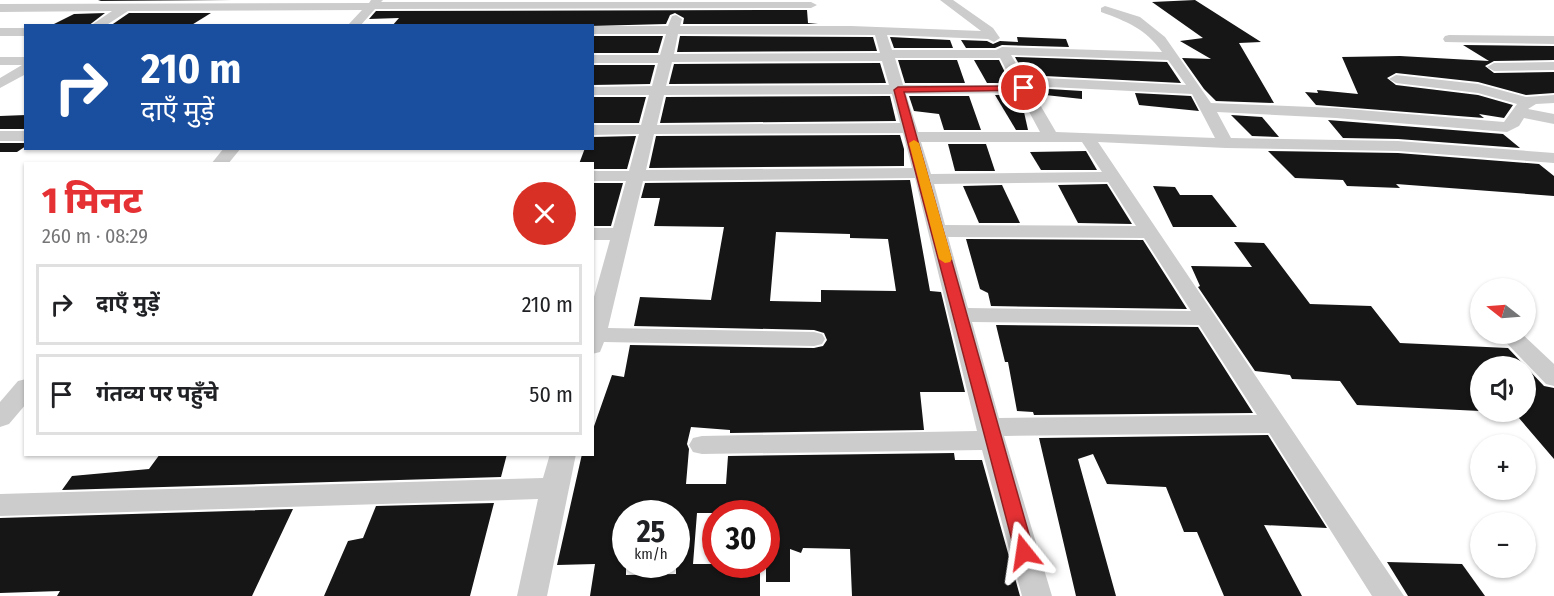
<!DOCTYPE html>
<html lang="hi">
<head>
<meta charset="utf-8">
<style>
  :root { --surface:#fff; --page:#f2f2f2; --text:#202124; --muted:#757577; --line:#e0e0e0; --accent:#e53134 }
  body { margin:0; font-family:"Fira Sans Condensed","Noto Sans Devanagari",sans-serif; background:var(--page); color:var(--text); height:100vh; display:flex; flex-direction:column; font-size:22px; white-space:nowrap }
  * { box-sizing:border-box; margin:0 }
  p { font-size:20px; color:var(--muted) }
  .icon { flex:none; width:33px; height:33px; fill:none; stroke:currentColor; stroke-width:2; stroke-linecap:round; stroke-linejoin:round }
  .map { position:relative; flex:1; overflow:hidden }
  .panel { position:absolute; left:24px; top:162px; width:570px; height:294px; display:flex; flex-direction:column; background:var(--surface); border-radius:0px; box-shadow:0 2px 4px #0004 }
  .panel>* { flex:none }
  .hud { position:absolute; left:24px; top:24px; width:570px; height:126px; border-radius:0px; box-shadow:0 2px 4px #0004; background:#1a4fa0; color:#fff; overflow:hidden }
  .needle { width:39px; rotate:287deg }
  .tools { position:absolute; left:1470px; top:278px; display:grid; gap:12px }
  .tools a { display:grid; place-items:center; width:66px; height:66px; border-radius:50%; background:var(--surface); box-shadow:0 2px 4px #0004; font-size:30px }
  .speed { position:absolute; left:612px; top:500px; display:flex; gap:12px; font-size:30px; font-weight:700; text-align:center }
  .speed>* { display:grid; place-content:center; width:78px; height:78px; border-radius:50%; background:var(--surface); box-shadow:0 2px 4px #0004; line-height:1 }
  .speed small { font-size:15px; font-weight:400 }
  .speed .limit { border:9px solid #d22; background:#fff; color:#111 }
  .pin { position:absolute; display:grid; place-items:center; width:51px; height:51px; color:#fff; margin:-26px; border:3px solid #fff; border-radius:50%; box-shadow:0 2px 6px #0007 }
  .me { position:absolute; width:66px; margin:-33px; rotate:345deg; stroke-linejoin:round; filter:drop-shadow(0 0 4px #0008) }
  .turn { display:flex; align-items:center; gap:21px; height:126px; padding:0 18px; font-size:27px }
  .turn .icon { width:78px; height:78px; stroke-width:2.5 }
  .turn b { display:block; font-size:42px; line-height:51px }
  .round { display:grid; place-items:center; flex:none; width:63px; height:63px; border-radius:32px; background:var(--page) }
  .headline { display:flex; align-items:center; justify-content:space-between; height:102px; padding:0 18px }
  h1 { font-size:36px; font-weight:800; line-height:45px; color:var(--accent) }
  ul { padding:0; list-style:none }
  li { display:flex; align-items:center; gap:18px; height:81px; margin:0 12px 9px; padding:0 6px; border:3px solid var(--line); border-radius:0px }
  li div { flex:1 }
  li b { display:block; font-size:22px }
  li em { font-style:normal }
  .map>svg:first-child { display:block }
  .building { fill:#161616; fill-rule:evenodd }
  .lines { fill:none; stroke-linecap:round; stroke-linejoin:round }
  .minor { fill:#ccc; fill-rule:evenodd }
  .route { fill:#e53134; stroke:#952022; stroke-width:1.5 }
  .slow { fill:#f59e0b }
</style>
</head>
<body>
<div class="map">
<svg width="1554" height="596" viewBox="0 0 1554 596">
  <rect width="100%" height="100%" fill="#fff"/>
  <g class="building">
    <path d="M101 0H232L98 1Z"/>
    <path d="M1195 0 1261 42 1239 43 1274 103 1216 101 1204 89 1182 58 1211 59 1180 41 1203 38 1152 2Z"/>
    <path d="M807 10 808 23 818 24H683L684 18 675 13 670 15 666 24 590 26H392L399 18 369 19 376 11Z"/>
    <path d="M105 13 88 26H50L74 14Z"/>
    <path d="M129 13H211L190 26H110Z"/>
    <path d="M592 36H663L658 53H592Z"/>
    <path d="M680 36 873 37 877 51 677 52Z"/>
    <path d="M890 37 950 40 953 48H894Z"/>
    <path d="M1017 37 1066 39 1069 47 1002 45 995 48H966L961 40 987 41 993 44 1000 41 1018 42Z"/>
    <path d="M1463 45 1554 46V60L1494 61 1485 66 1494 73 1554 72V93L1526 95 1478 82 1396 73 1387 78 1396 85 1478 95 1513 105 1504 118 1479 114 1484 118 1316 105 1305 92 1318 93 1317 90 1358 94 1342 57 1400 56 1489 61Z"/>
    <path d="M1015 57 1167 62 1181 83 1025 75Z"/>
    <path d="M898 60H957L965 83H905Z"/>
    <path d="M974 60H999L1010 83H987Z"/>
    <path d="M880 63 886 83 669 84 674 64Z"/>
    <path d="M592 65H655L650 84 592 85Z"/>
    <path d="M1033 88 1082 91V99L1036 94Z"/>
    <path d="M1135 93 1191 96 1199 111 1139 105Z"/>
    <path d="M995 95H1018L1022 103 1028 130H1016Z"/>
    <path d="M890 96 896 121 660 123 666 97Z"/>
    <path d="M909 96H969L981 130H944L939 114 914 111Z"/>
    <path d="M592 97H646L639 123H592Z"/>
    <path d="M26 115V129H0V116Z"/>
    <path d="M1231 115 1262 117 1279 137 1252 136Z"/>
    <path d="M1328 120 1503 134 1520 148 1398 139 1343 138Z"/>
    <path d="M900 135 904 149V166L649 168 656 136Z"/>
    <path d="M636 136 627 169H592V164H579L585 148H592V137Z"/>
    <path d="M0 143H26V146L17 152H0Z"/>
    <path d="M948 144H986L995 171H955Z"/>
    <path d="M1086 151 1097 170H1041L1030 152Z"/>
    <path d="M1268 151 1398 153 1539 164 1554 176V196L1396 184 1400 188 1347 186 1343 180 1295 178Z"/>
    <path d="M910 180 930 291 941 292 965 392H920L924 430 730 433V430L691 427 687 444 689 449 686 484H726L728 456 954 453 955 460H982L1020 596H852L850 549 803 548 801 553 790 549V582H766V513H697L693 564H760V596H590L595 564 557 565 582 454H592V432L612 375 624 377 630 345 814 348 823 346 827 340 824 333 814 330 634 326 640 297 711 300 724 227 654 226 660 198H641L645 183ZM776 232 850 234V238L888 239 896 291 821 290V302L770 301ZM626 513H676V574L626 575Z"/>
    <path d="M592 183H623L611 226H592Z"/>
    <path d="M1107 184 1132 224 1078 223 1058 185Z"/>
    <path d="M1002 185 1020 223H979L963 186Z"/>
    <path d="M1153 186 1175 187 1180 195H1212L1237 227H1173Z"/>
    <path d="M966 239 1143 240 1187 309 991 306 988 293 980 289Z"/>
    <path d="M1234 242 1264 243 1310 304 1371 306 1400 343 1508 348 1544 386 1554 388V459L1513 411H1526V366H1480V411L1357 405 1340 381 1292 379 1290 375 1255 371 1198 287 1200 286 1191 266 1252 267Z"/>
    <path d="M996 325 1198 327 1253 413 1034 415 1033 412 1017 411 1008 362H1005Z"/>
    <path d="M1268 435 1327 528 1264 525 1302 596H1224L1197 532H1184L1166 487 1107 484 1093 454 1078 459 1116 596H1076L1039 438Z"/>
    <path d="M160 454H507L501 477 62 490 72 476 149 469Z"/>
    <path d="M494 503 470 596H324L348 541 363 538 376 506Z"/>
    <path d="M293 509 252 596H57L60 591 0 593V518Z"/>
    <path d="M1387 562 1462 564 1485 596H1408Z"/>
  </g>
  <g class="lines">
    <g class="minor">
      <path d="M371 0H383L381 2H811L817 5 811 8 375 9 360 26H347L362 10 128 11 105 26H90L112 11 0 12V4L369 3Z"/>
      <path d="M940 0H953L993 28 1000 38 994 42 988 39 887 35 892 50H996L1002 47 1162 52C1146 29 1126 21 1101 12V8L1105 6 1140 17 1165 37 1211 103 1336 108 1504 122 1517 104 1478 93 1396 83 1389 79 1396 75 1478 84 1526 97 1554 95V103L1536 104 1528 109 1554 114V124L1524 118 1519 126 1507 132 1336 118 1217 112 1231 138 1398 141 1554 153V163L1398 151 1226 148 1098 142 1404 596H1372L1269 433 1004 436 1052 596H1022L982 450 702 454 693 452 689 445 693 438 702 436 977 431 915 178 643 181 608 328 814 332 822 334 825 339 822 344 814 346 604 342 600 352 592 354V304L610 240H592V228H613L626 181H592V171H629L639 134 592 135V125H641L649 95H592V87L652 86 658 63H592V55H660L666 34H592V26H668L672 16 676 15 682 19 680 26H851L981 31ZM678 34 875 35 880 53 674 54ZM1011 55 1168 60 1186 85 1024 77ZM895 58H1000L1014 85H903ZM882 61 889 85 666 86 672 62ZM1029 86 1192 94 1215 138 1056 132ZM1019 93 1040 132H918L906 94ZM892 94 900 123 657 125 664 95ZM903 133 912 168 646 170 654 134ZM921 142H1082L1102 172 931 174ZM1108 182 1136 226 945 225 934 184ZM948 237 1144 238 1191 311 968 308ZM972 322 1199 325 1257 415 999 418Z"/>
      <rect x="0" y="28" width="26" height="8"/>
      <path d="M1449 35 1554 36V44L1445 42 1443 39 1445 36Z"/>
      <path d="M0 57H26V74L0 88V78L22 65H0Z"/>
      <path d="M1554 62V70L1494 71 1487 67 1494 63Z"/>
      <rect x="0" y="131" width="26" height="10"/>
      <path d="M224 148H241L228 164H211Z"/>
      <path d="M1497 333H1521L1554 364V386L1546 384Z"/>
      <path d="M26 379V404L9 424 0 427V402L18 381Z"/>
      <path d="M550 454H576L547 596H517L538 499 0 516V494L543 478Z"/>
    </g>
  </g>
  <path class="route" d="M1024 86 1027 87V90L904 92 1034 552 1031 557 1024 559 1018 557 1015 552 894 90 898 87Z"/>
  <path class="slow" d="M914 140 919 143 952 259 950 262 945 263 939 259 909 143Z"/>
</svg>
<div class="tools">
<a><svg class="needle" viewBox="-14 -14 28 28"><path d="M0-13l5 13h-10z" fill="#e53935"/><path d="M0 13l5-13h-10z" fill="#757577"/></svg></a>
<a><svg class="icon" aria-label="sound" viewBox="0 0 24 24"><path d="M4 9h4l5-4v14l-5-4H4zM17 9q2 3 0 6"/></svg></a>
<a>+</a>
<a>−</a>
</div>
<div class="speed"><div>25<small>km/h</small></div><div class="limit">30</div></div>
<div class="pin" style="left:1024px;top:88px;background:#d93025"><svg class="icon" aria-label="arrive" viewBox="0 0 24 24"><path d="M6 21V4h12l-3 4 3 4H6"/></svg></div>
<svg class="me" style="left:1024px;top:552px" viewBox="-20 -20 40 40"><path d="M0-17L14 15 0 8-14 15z" fill="#e53134" stroke="#fff" stroke-width="4"/></svg>
<div class="hud">
<div class="turn"><svg class="icon" aria-label="right" viewBox="0 0 24 24"><path d="M7 20v-9h11M14 6l5 5-5 5"/></svg><div><b>210 m</b>दाएँ मुड़ें</div></div>
</div>
<section class="panel">
<div class="headline"><div><h1>1 मिनट</h1><p>260 m · 08:29</p></div><a class="round" style="background:#d93025;color:#fff"><svg class="icon" aria-label="close" viewBox="0 0 24 24"><path d="M6 6l12 12M18 6L6 18"/></svg></a></div>
<ul>
<li><svg class="icon" aria-label="right" viewBox="0 0 24 24"><path d="M7 20v-9h11M14 6l5 5-5 5"/></svg><div><b>दाएँ मुड़ें</b></div><em>210 m</em></li>
<li><svg class="icon" aria-label="arrive" viewBox="0 0 24 24"><path d="M6 21V4h12l-3 4 3 4H6"/></svg><div><b>गंतव्य पर पहुँचे</b></div><em>50 m</em></li>
</ul>
</section>
</div>
</body>
</html>
